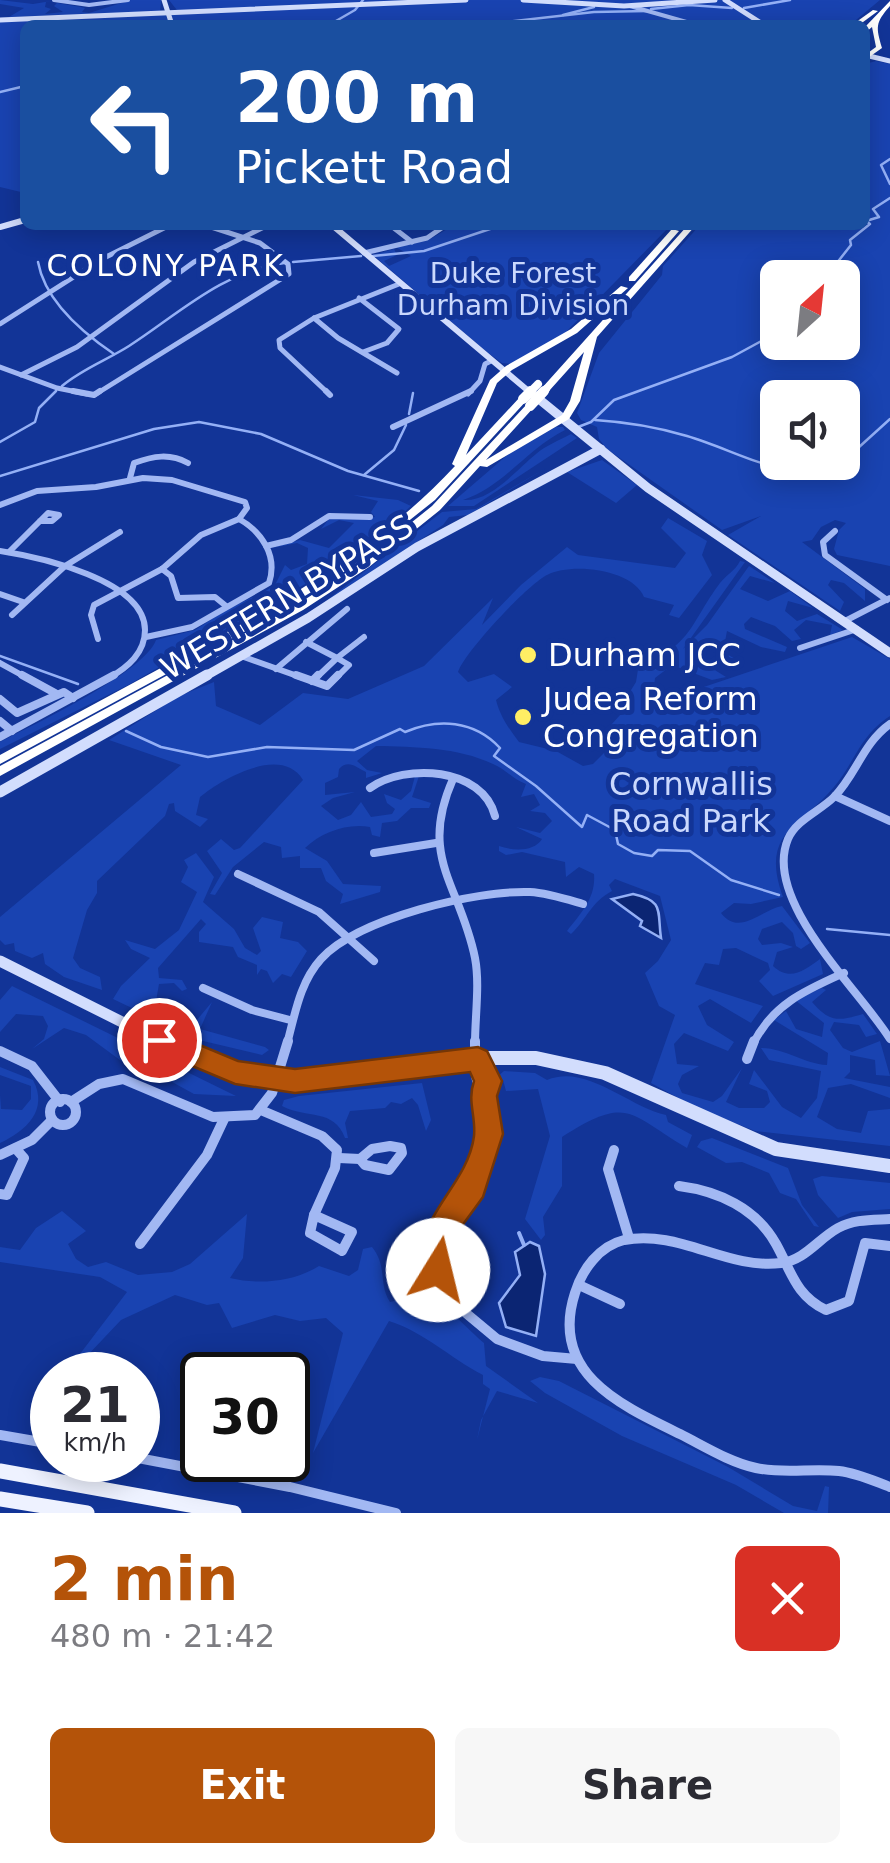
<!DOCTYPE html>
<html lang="en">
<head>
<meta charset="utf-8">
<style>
  :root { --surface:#fff; --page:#f7f7f7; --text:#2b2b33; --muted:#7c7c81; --accent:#b45309 }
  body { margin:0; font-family:"DejaVu Sans",sans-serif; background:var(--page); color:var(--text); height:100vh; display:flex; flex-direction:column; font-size:38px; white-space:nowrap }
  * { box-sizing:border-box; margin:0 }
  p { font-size:32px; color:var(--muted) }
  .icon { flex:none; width:55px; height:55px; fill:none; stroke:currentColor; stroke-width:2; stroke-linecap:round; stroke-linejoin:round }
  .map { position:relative; height:1513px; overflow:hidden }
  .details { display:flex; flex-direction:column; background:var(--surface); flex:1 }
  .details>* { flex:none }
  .banner { position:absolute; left:20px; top:20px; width:850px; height:210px; border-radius:15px; box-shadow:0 5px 25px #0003; background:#1a4fa0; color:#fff; overflow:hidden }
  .needle { width:65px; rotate:27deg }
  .buttons { position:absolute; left:760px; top:260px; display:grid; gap:20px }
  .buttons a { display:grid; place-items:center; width:100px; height:100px; border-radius:15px; background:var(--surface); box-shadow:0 5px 25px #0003; font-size:50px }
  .speed { position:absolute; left:30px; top:1352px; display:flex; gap:20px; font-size:50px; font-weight:700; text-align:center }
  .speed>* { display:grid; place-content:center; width:130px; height:130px; border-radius:50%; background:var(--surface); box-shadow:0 5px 25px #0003; line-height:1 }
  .speed small { font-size:25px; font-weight:400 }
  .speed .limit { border:5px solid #111; border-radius:15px; background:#fff; color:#111 }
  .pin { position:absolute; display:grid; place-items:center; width:85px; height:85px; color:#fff; margin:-42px; border:5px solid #fff; border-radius:50%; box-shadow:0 2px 10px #0007 }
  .me { position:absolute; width:110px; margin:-55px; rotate:9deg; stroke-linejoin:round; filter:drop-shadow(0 0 8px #0008) }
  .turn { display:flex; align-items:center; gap:35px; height:210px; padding:0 50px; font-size:45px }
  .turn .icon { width:130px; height:130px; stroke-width:2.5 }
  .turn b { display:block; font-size:70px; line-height:85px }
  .round { display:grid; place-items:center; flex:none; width:105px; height:105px; border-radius:15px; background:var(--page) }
  .overview { display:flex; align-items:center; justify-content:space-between; height:170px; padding:0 50px }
  h1 { font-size:60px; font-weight:700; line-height:75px; color:var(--accent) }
  .primary-button { display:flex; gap:20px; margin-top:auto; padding:20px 50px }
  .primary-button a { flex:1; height:115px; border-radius:15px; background:var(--accent); color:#fff; font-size:40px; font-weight:700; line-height:115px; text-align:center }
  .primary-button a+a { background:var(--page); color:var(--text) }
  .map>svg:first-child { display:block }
  .green { fill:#1943b1; fill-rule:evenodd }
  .water { fill:#0b2573; stroke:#94b0f6; stroke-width:2.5 }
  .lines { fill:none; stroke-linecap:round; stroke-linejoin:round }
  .stream-far1 { stroke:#94b0f6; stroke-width:2.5 }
  .stream { stroke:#94b0f6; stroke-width:4 }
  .street-far4 { stroke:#a2b8f3; stroke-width:4 }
  .street-far3 { stroke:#a2b8f3; stroke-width:5 }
  .street-far2 { stroke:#a2b8f3; stroke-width:6 }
  .street-far1 { stroke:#a2b8f3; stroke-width:8 }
  .street { stroke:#a2b8f3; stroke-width:10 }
  .secondary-far4 { stroke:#d2ddfd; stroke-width:5 }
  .secondary-far3 { stroke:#d2ddfd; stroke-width:6 }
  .secondary-far2 { stroke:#d2ddfd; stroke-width:9 }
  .secondary-far1 { stroke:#d2ddfd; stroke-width:11 }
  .secondary { stroke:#d2ddfd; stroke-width:14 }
  .primary { stroke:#eef2ff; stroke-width:15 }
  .highway { fill:#fff; fill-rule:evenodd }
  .highway-bridge-far1 { stroke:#fff; stroke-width:8 }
  .highway-bridge { stroke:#fff; stroke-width:10 }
  .route { fill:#b45309; stroke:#753606; stroke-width:2.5 }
  .poi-dot { fill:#ffee64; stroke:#123497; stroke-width:4 }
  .labels { text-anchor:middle; stroke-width:10; stroke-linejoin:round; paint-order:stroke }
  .far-park-label { font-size:28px; fill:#cad8fd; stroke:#123497 }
  .far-neighbourhood-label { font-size:30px; letter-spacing:2.5px; fill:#fff; stroke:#123497 }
  .street-label { font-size:32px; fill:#fff; stroke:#123497 }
  .poi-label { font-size:32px; fill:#fff; stroke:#123497; text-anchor:start }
  .park-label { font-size:32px; fill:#cad8fd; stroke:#123497 }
</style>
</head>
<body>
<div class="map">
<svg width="890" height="1513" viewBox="0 0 890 1513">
  <rect width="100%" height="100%" fill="#123497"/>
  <g class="green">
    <path d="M0 0 33 4 51 1 46 2 45 7 51 9 45 14 63 12 54 6 57 3 81 7 85 8 82 12 89 13 131 0H161L160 12 9 17 24 8 0 4Z"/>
    <path d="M169 0H880L850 25H25V193L0 187V22L180 14Z"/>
    <path d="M876 61 890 64V566L837 555 834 549 839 530 846 523 835 520 821 527 812 540 802 542 865 589V601L844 583 831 580 828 585 844 602 840 611 728 535 761 516 722 530 607 449 599 439 597 427 581 420 577 413 599 353 662 275 663 266 700 225H865V64ZM778 278H842V342H778ZM778 398H842V462H778Z"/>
    <path d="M454 225H671L564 334 513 364 502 363 487 352 373 255 394 249 397 255 384 261 389 266 411 256 396 247 432 238Z"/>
    <path d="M556 427H563L565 430C528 448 503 487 463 500 491 502 516 470 536 454 545 446 560 440 571 434L577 438 474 506H448L511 452Z"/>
    <path d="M602 460 637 485 616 503 567 472Z"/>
    <path d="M546 468 468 515 449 517 443 525 322 604 442 512 476 509Z"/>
    <path d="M353 495 398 500 411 506C393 523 372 536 351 548 339 555 328 570 314 579L128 685 0 749V742C33 725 145 672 156 640L195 630 229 608 264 592 275 585 285 565 291 570 307 564 308 548 297 543 272 548 300 540 329 548 354 523 339 520 321 529 329 519 375 517 371 512 378 501Z"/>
    <path d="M668 518 707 541 702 555 712 575 679 618 669 615 674 605 644 597C633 569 571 562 547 575 527 585 464 653 458 672L468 682 494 674 512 687 496 700C500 716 509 729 519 742L556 751 583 766 593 764 609 748 611 725 621 714 620 708 636 682 639 663C691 649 690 623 720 583 727 574 735 571 740 561L745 562 683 649 707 625 749 566 775 583 750 576 740 589 768 601 790 591 813 608 788 601 785 611 797 621 817 614 843 630 830 635 832 625 806 620 794 630 801 639 792 641 775 626 751 617 744 624 745 629 787 647 785 652 761 647 727 631 723 652 737 660 707 649 704 652 707 658 705 664 726 677 712 680 672 665 655 678 653 695 677 696 852 637 890 659V716C862 734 856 758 838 782 805 826 758 829 783 897L751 904 734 903 721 913C739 937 761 910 782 906L810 943 801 949 796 946 793 933 782 922 762 929 758 939 762 945 781 943 793 947 777 952 773 966C790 982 805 970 820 959L823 974 773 996 759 981 770 970 768 963 736 948 723 949 719 965 705 963 695 984 763 1006 751 1023 710 999 698 1006 707 1025 734 1042 728 1051 684 1033 674 1044 677 1064 699 1066 682 1075 678 1084 682 1093 713 1102 722 1096 742 1068 726 1102 739 1108H764L770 1102 767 1091 749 1084 754 1070 782 1107 801 1118 817 1098 821 1071 769 1060 761 1048C785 1048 804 1064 827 1065L828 1053 774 1020 786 1011 796 1029 822 1037 824 1023 795 1000 822 988 826 990 812 1002C830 1023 839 1021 863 1014L877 1034 866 1037 859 1025 834 1022 830 1030 843 1048 852 1052 880 1041 890 1076 876 1075 875 1060 850 1055V1072L844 1078 890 1087V1098L851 1084 828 1088 817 1117 837 1129 861 1133 868 1111 890 1109V1146L755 1131 695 1107 651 1083 675 1015 659 1006 645 973 658 961 671 940 660 896 615 879 609 885 612 891C591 902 587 919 571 934L567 931C581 913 596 898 594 874L579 867 566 877 565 862 522 852 506 855 499 851V846C513 851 534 852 542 839L516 827 540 833 552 821 545 813 530 811 540 805 534 794 521 797 526 784C513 779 505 769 493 764 457 747 415 747 376 746L357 761 367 770 382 773 366 778V772C356 767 348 759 339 769L338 777 325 783V795L355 792 333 798 321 806 338 820 351 815 361 802 371 817 392 814 395 809 387 803 384 794 401 800 411 791 415 776H419L412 797 431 803 429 808H411L397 821 382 823 380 837 372 835 370 827C347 823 322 832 305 848L327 861 343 884 381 886 380 892 340 904 343 894 326 881 321 868H300V856L282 858 281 847 264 842 233 867 215 895 210 894 222 873 207 851 221 839 234 850 240 848 303 780C282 745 223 778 200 797L196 815 208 819 200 827 175 811 174 803 169 804 165 816 97 881V893L87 910 73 958 80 968 100 977 102 990 64 977 45 964 43 953 32 958 15 951 14 943 5 945 0 940V917L181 765 109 740 179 696 214 682 216 706 260 725 303 693 348 699 424 666 493 598 482 625 521 585 567 547 578 555 675 568 686 553 661 528Z"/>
    <path d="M196 853 214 877 203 902 234 929 245 948 257 955 261 951 253 928 262 917 283 922 280 938 298 942 307 951 291 977 282 974 273 983 267 971 261 969 257 975V965L238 957 233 947 199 942V932L206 924 201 919 158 968 159 978 182 980 187 989 182 991 174 983 159 984 155 1007 162 1019 177 1010 176 1019 191 1027 212 1002 200 1029 265 1047 269 1050 262 1055 199 1040 113 999 121 986 150 958 131 949 125 940 155 949 179 930 197 892 181 882 188 867 184 860Z"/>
    <path d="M12 986 236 1096 194 1094 163 1077 165 1070 146 1071 124 1063 86 1035 64 1028 32 1049 44 1039 48 1026 43 1016 16 1014 0 1032V1000Z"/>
    <path d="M0 1067 33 1080C49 1110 26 1131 0 1143V1095L1 1109 22 1110 31 1099V1086L0 1075Z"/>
    <path d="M504 1071 535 1073 547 1080C586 1063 629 1107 666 1115L668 1122 692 1135 687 1148C629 1114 629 1094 562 1137V1186L543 1217 545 1235 541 1240 525 1219 550 1136 538 1089 506 1091 503 1080 497 1077Z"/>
    <path d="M422 1083 431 1120 426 1131 418 1105 412 1098 401 1104 391 1102 385 1108 350 1111 345 1123 348 1138H345C334 1108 307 1119 282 1106L284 1100 299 1096Z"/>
    <path d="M712 1138 788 1168 802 1205 819 1227 814 1226 796 1199 780 1193 769 1173 742 1162 726 1163 697 1147 701 1141Z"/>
    <path d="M822 1176 890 1183V1209L852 1212 838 1218 818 1195 813 1179Z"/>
    <path d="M62 1211 86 1231 68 1244 76 1259 88 1267 106 1262 138 1275 172 1272 190 1264 247 1214 243 1258 230 1278C259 1285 293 1282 319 1266L349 1276 358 1270 363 1249 372 1247C388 1267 378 1284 390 1302 400 1300 411 1293 421 1294 438 1295 469 1331 484 1343L486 1366 538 1403 497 1391 481 1420 477 1440 490 1389 483 1384V1375C450 1358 424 1332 389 1321L313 1453 343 1333 326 1318 300 1321 275 1315 232 1328 219 1303 207 1305 175 1295 121 1320 69 1375H64L127 1292 100 1277 0 1262V1247L20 1250 36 1228Z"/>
    <path d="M540 1377 559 1381 728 1467 793 1506 817 1511 825 1486 829 1487 828 1513H784L736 1485 622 1436 545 1393 530 1381Z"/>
  </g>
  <g class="water">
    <path d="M633 894C665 901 657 911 661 938L640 926 642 921 612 899Z"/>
    <path d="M530 1242 539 1246 545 1274 536 1336 506 1327 499 1303 520 1275 515 1252Z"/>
  </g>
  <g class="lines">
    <g class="stream-far1">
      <path d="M744 8 790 0"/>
      <path d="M651 9 689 5 732 8"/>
      <path d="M563 15 594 7"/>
      <path d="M329 25 355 10 363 0"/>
      <path d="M480 25 594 12 647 11"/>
      <path d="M0 92 25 86"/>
      <path d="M890 159 881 165 890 184"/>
      <path d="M373 256 424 251 502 225"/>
      <path d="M38 262C45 301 83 333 114 354"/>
      <path d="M293 262 361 256"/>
      <path d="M825 278 851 245 850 240 870 224 866 221 879 217 873 209 890 198"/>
      <path d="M62 386C82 369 107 360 129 346 180 313 221 272 284 263"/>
      <path d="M409 414 413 393"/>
      <path d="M595 420C626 422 657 427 687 436 742 452 792 488 850 463L847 458 890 419"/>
      <path d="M578 427 591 422 614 400 732 357 778 332"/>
      <path d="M0 442 35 422 39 408 56 391"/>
      <path d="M364 475 394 450 406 425"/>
      <path d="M0 476 154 429 199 422 261 434 348 471 419 491"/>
      <path d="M0 656 78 684"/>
      <path d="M126 731 161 747 208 757 267 747 354 750 400 729 405 732C438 718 474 720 500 748L494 756 536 786 582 827 587 815 615 830 618 844 634 853 652 856 658 850 690 851 731 880 779 895"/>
      <path d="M827 929 890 935"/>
    </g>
    <path class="stream" d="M519 1233 524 1245"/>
    <g class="street-far4">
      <path d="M54 0 89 5 128 0"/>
      <path d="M630 6 697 25"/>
    </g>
    <g class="street-far3">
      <path d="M390 225 412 242"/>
      <path d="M364 253 427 238 446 225"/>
      <path d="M359 298 399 329 387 343 363 352"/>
      <path d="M314 318 338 338 397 373"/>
      <path d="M0 324 102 259 170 225"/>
      <path d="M0 367 57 388 87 394"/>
      <path d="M21 375 77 347 194 262 268 225"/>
      <path d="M96 394 289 274 288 264 260 243 205 225"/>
      <path d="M329 394 280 348 279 340 314 318 399 284"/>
      <path d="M468 394 480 381 485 364 491 361"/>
    </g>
    <g class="street-far2">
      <path d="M73 391 94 395 100 391"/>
      <path d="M326 391 330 395"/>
      <path d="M393 427 471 391"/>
      <path d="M130 478 134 463C153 456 170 453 188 463"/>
      <path d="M0 505 37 491 96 487 143 478 172 480 245 502 247 508 239 519 201 535 162 569 94 605 91 615 98 639"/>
      <path d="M835 531 823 542 825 555 887 600"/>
      <path d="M266 546 291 540 329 516 370 517"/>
      <path d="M0 551C39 557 145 580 145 630 145 653 128 667 109 678"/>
      <path d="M9 552 48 513 59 515 52 521H40"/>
      <path d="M162 569 171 576 178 598 215 597 226 606"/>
      <path d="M0 594 23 602"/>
      <path d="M12 615 65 566 120 532"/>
      <path d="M845 621 890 598"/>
      <path d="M146 637 192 627 269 583C278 556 262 532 239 519"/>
      <path d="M306 642 337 658 316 678"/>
      <path d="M800 648 857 629"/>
      <path d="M241 656 303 678"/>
      <path d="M0 663 27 678"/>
      <path d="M276 669 347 609"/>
      <path d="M336 678 349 665 337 658 364 637"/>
    </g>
    <g class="street-far1">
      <path d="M22 675 55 693"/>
      <path d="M296 675 327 686 338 675"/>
      <path d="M312 681 318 675"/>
      <path d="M0 699 17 713 64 692 73 698"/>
      <path d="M0 721 12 731"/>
      <path d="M890 724C863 743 856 775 834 797 820 811 796 820 788 839 762 901 859 989 890 1039"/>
      <path d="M0 737 114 675"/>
      <path d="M453 779C418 858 460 884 475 958 480 984 475 1016 475 1044"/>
      <path d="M370 788C405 763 483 767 495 816"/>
      <path d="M835 796 890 821"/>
      <path d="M374 853 436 843"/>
      <path d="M238 874 319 912 374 961"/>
      <path d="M203 988 252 1010 290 1020"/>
      <path d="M287 1044C295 1014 300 982 321 959 358 918 477 890 530 892 548 893 566 899 583 904"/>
      <path d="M753 1044C773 1004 806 990 844 973"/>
    </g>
    <g class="street">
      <path d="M475 1041V1071L489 1135 472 1188 441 1229 438 1270 467 1314 497 1339 543 1356 577 1359"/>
      <path d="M0 1051 32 1066 60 1102"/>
      <path d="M478 1059 488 1081 483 1096"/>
      <path d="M747 1059 754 1041"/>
      <circle cx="63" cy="1112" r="13"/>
      <path d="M71 1102 99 1084 123 1079 213 1117 255 1115 272 1093 288 1041"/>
      <path d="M263 1111 322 1136 337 1150 335 1168 314 1215"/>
      <path d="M390 1146 401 1148 402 1153 389 1170 365 1165 360 1159 372 1149Z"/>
      <path d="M614 1150 608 1169 629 1238"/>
      <path d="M0 1155 32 1140 51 1121"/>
      <path d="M339 1158 360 1159"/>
      <path d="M679 1186C718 1191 756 1208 776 1244 791 1271 796 1296 826 1310L849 1301 865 1243 890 1246"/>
      <path d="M0 1194 7 1195 24 1158 16 1149"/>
      <path d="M314 1215 352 1232 342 1251 310 1233Z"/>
      <path d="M890 1219C872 1220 854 1219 838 1228 818 1239 805 1260 781 1263 727 1270 679 1229 624 1240 599 1246 582 1270 575 1293 549 1373 620 1405 680 1434 704 1446 729 1462 756 1468 783 1474 812 1468 839 1471 857 1473 874 1481 890 1487"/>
      <path d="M140 1244 207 1155 224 1119"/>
      <path d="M579 1285 620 1304"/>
      <path d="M0 1435 52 1444"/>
      <path d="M138 1458 290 1487 396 1513"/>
    </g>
    <g class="secondary-far4">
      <path d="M164 0 172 25"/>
      <path d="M523 0 624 6 715 0"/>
      <path d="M725 0 764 25"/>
      <path d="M0 20 466 0"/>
      <path d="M865 55 890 61"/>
    </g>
    <g class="secondary-far3">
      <path d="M332 225 532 394"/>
      <path d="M0 227 25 220"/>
    </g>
    <g class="secondary-far2">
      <path d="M529 391 648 488 890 653"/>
      <path d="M202 678 308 618 417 547 601 449"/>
    </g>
    <g class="secondary-far1">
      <path d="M0 792 207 675"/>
      <path d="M0 961 166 1044"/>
    </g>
    <path class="secondary" d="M161 1041 191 1056 254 1077 330 1080 487 1058H536L605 1073 776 1149 890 1166"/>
    <g class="primary">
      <path d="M0 1471 234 1513"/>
      <path d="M0 1499 87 1513"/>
    </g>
    <g class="highway">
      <path d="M890 1V6C875 23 876 27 882 48L865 60V55L876 47 872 27 865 33V27Z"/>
      <path d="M873 10 878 11 859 25H852Z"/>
      <path d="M688 225H696L597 337 580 401 569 419 487 467 480 466 440 510 369 567 303 610 0 776V766L295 606 361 563 432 506 527 404 530 403 535 406 486 460 562 415 570 401 584 352 549 391 541 389Z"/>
      <path d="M672 229 679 231 635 281H629V277Z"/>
      <path d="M621 286 628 288 577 333 512 370 497 383 466 455 520 397H526L528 399 435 500 347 570 266 620 0 764V755C60 722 121 690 181 657 280 604 378 549 455 466L452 464 490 380 506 366 571 329Z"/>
    </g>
    <g class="highway-bridge-far1">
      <path d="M528 394 538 384"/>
      <path d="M542 394 546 389"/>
    </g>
    <g class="highway-bridge">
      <path d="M523 399 531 391"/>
      <path d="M530 406 544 391"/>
    </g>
  </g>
  <path class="route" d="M159 1028 238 1061 295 1069 478 1047 487 1051 502 1081 497 1096 503 1134 483 1197 456 1234 451 1257 454 1270 449 1281 438 1285 427 1281C402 1224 467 1191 474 1136 476 1116 467 1101 474 1081L470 1072 295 1093 235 1084 149 1048 145 1040 149 1032Z"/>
  <g class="poi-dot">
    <circle cx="528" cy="655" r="10"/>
    <circle cx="523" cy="717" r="10"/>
  </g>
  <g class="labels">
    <g class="far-park-label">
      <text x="513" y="283">Duke Forest<tspan x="513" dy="32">Durham Division</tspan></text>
    </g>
    <g class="far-neighbourhood-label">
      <text x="166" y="276">COLONY PARK</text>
    </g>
    <g class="street-label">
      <text transform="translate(287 597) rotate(-31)" y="11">WESTERN BYPASS</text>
    </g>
    <g class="poi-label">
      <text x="548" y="666">Durham JCC</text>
      <text x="543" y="710">Judea Reform<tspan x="543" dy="37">Congregation</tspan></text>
    </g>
    <g class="park-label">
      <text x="691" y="795">Cornwallis<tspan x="691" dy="37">Road Park</tspan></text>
    </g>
  </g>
</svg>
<div class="buttons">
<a><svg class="needle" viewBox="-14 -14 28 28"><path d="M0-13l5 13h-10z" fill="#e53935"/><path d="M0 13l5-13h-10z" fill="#7c7c81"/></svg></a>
<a><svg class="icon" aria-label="sound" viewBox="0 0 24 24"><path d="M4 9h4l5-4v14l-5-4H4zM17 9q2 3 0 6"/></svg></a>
</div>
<div class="speed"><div>21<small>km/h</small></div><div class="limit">30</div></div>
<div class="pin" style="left:159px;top:1040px;background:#d93025"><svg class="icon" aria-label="arrive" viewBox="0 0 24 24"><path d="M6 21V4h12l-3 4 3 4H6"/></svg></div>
<svg class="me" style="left:438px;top:1270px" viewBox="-20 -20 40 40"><circle r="19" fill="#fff"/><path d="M0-13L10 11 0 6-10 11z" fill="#b45309"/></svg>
<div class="banner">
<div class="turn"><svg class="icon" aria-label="left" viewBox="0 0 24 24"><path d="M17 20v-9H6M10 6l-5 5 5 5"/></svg><div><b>200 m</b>Pickett Road</div></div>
</div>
</div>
<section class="details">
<div class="overview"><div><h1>2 min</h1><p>480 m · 21:42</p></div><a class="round" style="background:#d93025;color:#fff"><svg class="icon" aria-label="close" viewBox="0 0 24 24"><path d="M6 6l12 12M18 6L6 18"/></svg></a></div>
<div class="primary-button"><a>Exit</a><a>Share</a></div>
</section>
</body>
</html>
